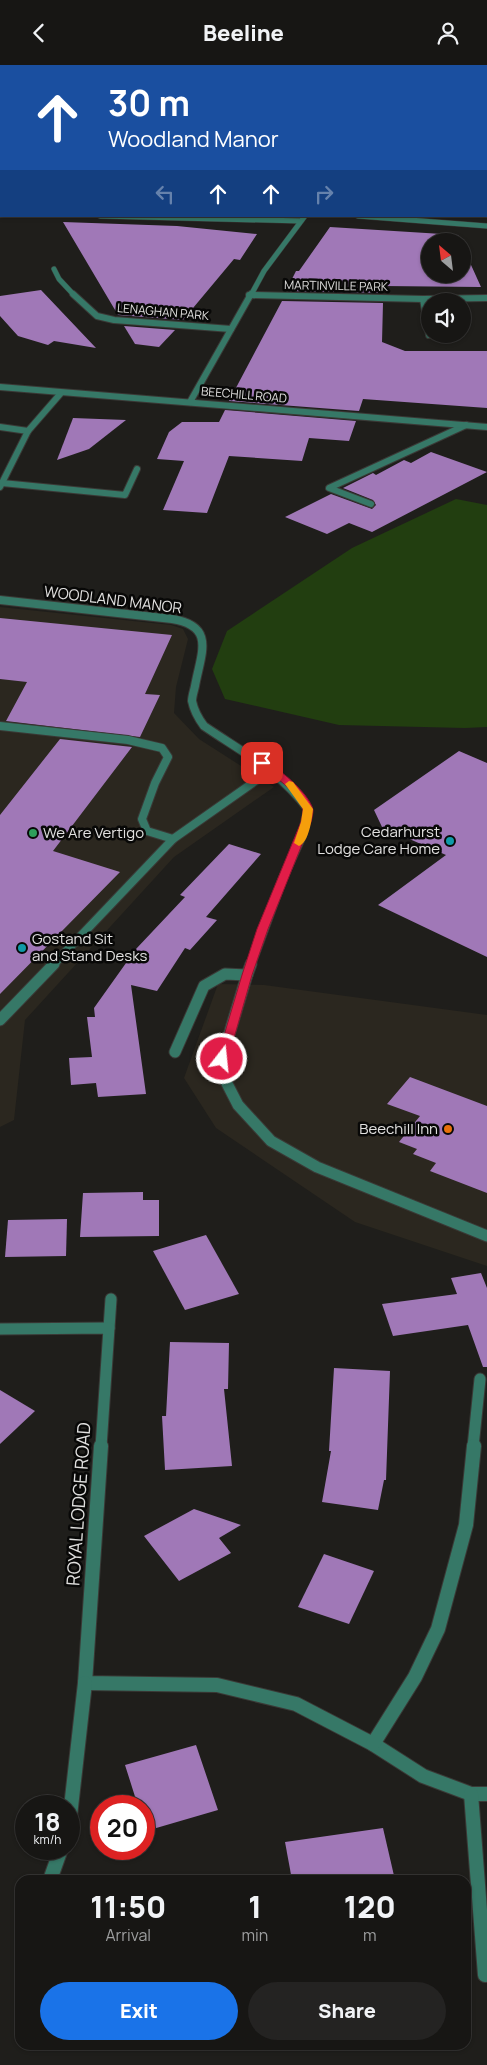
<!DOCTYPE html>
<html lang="en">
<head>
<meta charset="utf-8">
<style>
  :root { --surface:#171614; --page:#242322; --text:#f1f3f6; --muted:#9e9fa0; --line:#363534; --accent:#1a73e8 }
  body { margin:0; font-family:Manrope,sans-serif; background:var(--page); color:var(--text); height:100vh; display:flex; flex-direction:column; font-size:19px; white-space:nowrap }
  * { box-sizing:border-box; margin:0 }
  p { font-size:16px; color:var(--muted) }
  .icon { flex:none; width:28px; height:28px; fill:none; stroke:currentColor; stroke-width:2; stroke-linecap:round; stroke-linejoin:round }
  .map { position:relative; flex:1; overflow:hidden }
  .side { position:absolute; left:15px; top:1810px; width:456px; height:175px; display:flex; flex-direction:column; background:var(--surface); border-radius:15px; box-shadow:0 1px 4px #0004,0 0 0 1px var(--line) }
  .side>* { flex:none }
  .hud { position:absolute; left:0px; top:0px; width:488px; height:152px; box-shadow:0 1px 4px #0004,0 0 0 1px var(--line); background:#1a4fa0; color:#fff; overflow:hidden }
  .needle { width:32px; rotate:332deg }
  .buttons { position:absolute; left:421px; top:168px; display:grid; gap:10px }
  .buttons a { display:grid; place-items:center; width:50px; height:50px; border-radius:50%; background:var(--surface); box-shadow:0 1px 4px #0004,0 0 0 1px var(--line); font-size:25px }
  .speed { position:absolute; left:15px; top:1730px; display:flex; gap:10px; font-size:25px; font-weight:700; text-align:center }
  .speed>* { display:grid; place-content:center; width:65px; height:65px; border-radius:50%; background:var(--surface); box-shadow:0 1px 4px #0004,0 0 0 1px var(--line); line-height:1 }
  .speed small { font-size:12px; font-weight:400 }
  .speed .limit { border:8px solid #d22; background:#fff; color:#111 }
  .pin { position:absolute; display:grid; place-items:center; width:42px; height:42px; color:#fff; margin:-21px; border-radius:10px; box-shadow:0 2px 8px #0006 }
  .me { position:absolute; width:55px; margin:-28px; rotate:16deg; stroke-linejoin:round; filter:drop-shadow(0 0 4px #0008) }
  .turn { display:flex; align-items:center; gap:18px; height:105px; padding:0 25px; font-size:22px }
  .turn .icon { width:65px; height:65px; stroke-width:2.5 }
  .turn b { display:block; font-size:35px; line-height:42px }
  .lanes { display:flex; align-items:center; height:48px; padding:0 25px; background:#0003; justify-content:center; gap:25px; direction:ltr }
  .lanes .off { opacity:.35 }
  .eta { display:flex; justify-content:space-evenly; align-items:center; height:85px; text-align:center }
  .eta b { font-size:30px; font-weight:800; line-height:35px }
  .button { display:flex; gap:10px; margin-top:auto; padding:10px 25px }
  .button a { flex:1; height:58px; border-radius:30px; background:var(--accent); color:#fff; font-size:20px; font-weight:800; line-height:58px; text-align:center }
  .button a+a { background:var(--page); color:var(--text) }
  header { display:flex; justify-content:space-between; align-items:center; height:65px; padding:0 25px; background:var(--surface); font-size:22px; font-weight:800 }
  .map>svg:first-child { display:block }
  .built { fill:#2b271f }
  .green { fill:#223e10 }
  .building { fill:#a078b7 }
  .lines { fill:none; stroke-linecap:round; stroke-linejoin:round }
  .service-far1-casing { stroke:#3a3936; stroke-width:10 }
  .service-casing { stroke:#3a3936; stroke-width:13 }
  .minor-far4-casing { stroke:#3a3936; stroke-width:6 }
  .minor-far3-casing { stroke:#3a3936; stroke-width:8 }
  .minor-far2-casing { stroke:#3a3936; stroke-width:10 }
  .minor-far1-casing { stroke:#3a3936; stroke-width:13 }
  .minor-casing { stroke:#3a3936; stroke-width:16 }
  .tertiary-casing { stroke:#3a3936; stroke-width:8 }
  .trunk-casing { stroke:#3a3936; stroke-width:2 }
  .service-far1 { stroke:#367867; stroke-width:8 }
  .service { stroke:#367867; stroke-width:11 }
  .minor-far4 { stroke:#367867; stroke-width:5 }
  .minor-far3 { stroke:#367867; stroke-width:6 }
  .minor-far2 { stroke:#367867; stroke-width:8 }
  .minor-far1 { stroke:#367867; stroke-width:11 }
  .minor { stroke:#367867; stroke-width:14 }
  .tertiary { stroke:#367867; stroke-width:6 }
  .trunk { fill:#2ce6c1; fill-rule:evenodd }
  .route { fill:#e11d48; stroke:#92132f }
  .slow { fill:#f59e0b }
  .leisure-dot { fill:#2e9e5b; stroke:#080807; stroke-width:2 }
  .culture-dot { fill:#0f9aa8; stroke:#080807; stroke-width:2 }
  .food-dot { fill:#e8710a; stroke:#080807; stroke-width:2 }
  .labels { text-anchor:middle; stroke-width:5; stroke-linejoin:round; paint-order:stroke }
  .far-street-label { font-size:12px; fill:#e1e0df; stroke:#080807 }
  .street-label { font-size:15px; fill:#e1e0df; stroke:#080807 }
  .poi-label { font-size:15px; fill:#e1e0df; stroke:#080807; text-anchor:end }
  .near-street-label { font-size:18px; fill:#e1e0df; stroke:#080807 }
</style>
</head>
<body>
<header><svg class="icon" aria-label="back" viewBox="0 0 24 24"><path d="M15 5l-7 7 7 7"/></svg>Beeline<svg class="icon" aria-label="person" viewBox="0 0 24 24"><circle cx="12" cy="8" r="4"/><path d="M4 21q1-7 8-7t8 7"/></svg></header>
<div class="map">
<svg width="487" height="2000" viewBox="0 0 487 2000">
  <rect width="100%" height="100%" fill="#1f1e1b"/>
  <g class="built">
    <path d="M0 542 171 560 183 564 188 574 176 622 174 648 199 674 274 722 174 792 25 955 14 1055 0 1062Z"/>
    <path d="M218 919 264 920 487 950V1201L355 1157 216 1063 184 1013Z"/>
  </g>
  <path class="green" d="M456 434 487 440V662L465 663 339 660 225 634 212 604 227 566 352 483Z"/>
  <g class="building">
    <path d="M63 157 177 161 257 169 240 195 234 194 183 255 118 250Z"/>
    <path d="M330 162 458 170 461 176H430V209H462V180L481 222 383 221V228L286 226 296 206H299Z"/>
    <path d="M41 225 96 283 54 276 48 280 18 271 0 251V231Z"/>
    <path d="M282 236 383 238 382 277 405 286H487V343L363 334 359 346 229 336Z"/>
    <path d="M124 261 175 265 159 282 135 279Z"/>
    <path d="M225 345 356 356 349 376 309 373 302 396 229 391 207 448 163 445 184 396 157 394 169 367 182 357H219Z"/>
    <path d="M73 353 126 355 89 384 57 395Z"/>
    <path d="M431 387 487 407 372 467 349 458 327 469 285 452 331 429 372 444 376 440 373 435 343 423 373 408 376 410 404 395 411 398Z"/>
    <path d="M0 553 172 570 145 629 160 630 140 672 6 656 27 617 0 614Z"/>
    <path d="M60 674 132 682 53 786 120 807 0 929V750Z"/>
    <path d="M459 686 487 698V892L378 840 446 790 382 762 374 745Z"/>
    <path d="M229 779 261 789 206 852 217 855 190 885 185 883 157 926 131 920 146 1029 98 1032 96 1018 71 1020 69 993 92 992 87 952H95L94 943 136 884 185 832 180 830Z"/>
    <path d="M410 1012 487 1041V1128L430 1106 436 1098 413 1089 417 1084 399 1077 420 1051 387 1039Z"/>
    <path d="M143 1127V1135H159V1171L80 1172 83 1128Z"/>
    <path d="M67 1154 66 1191 5 1192 8 1155Z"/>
    <path d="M206 1170 239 1229 185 1245 153 1186Z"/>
    <path d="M481 1208 487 1223V1302H483L468 1260 393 1271 382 1239 457 1229 451 1213Z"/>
    <path d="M170 1277 229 1278 228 1324H224L232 1401 165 1405 162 1351H166Z"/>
    <path d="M334 1303 390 1306 386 1415H384L378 1445 322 1437 331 1386H329Z"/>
    <path d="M0 1325 35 1346 0 1379Z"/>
    <path d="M194 1444 241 1460 219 1473 231 1488 179 1516 144 1471Z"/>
    <path d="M324 1489 374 1506 349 1559 298 1542Z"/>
    <path d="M196 1680 218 1745 146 1766 144 1759V1741H138L125 1700Z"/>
    <path d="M383 1763 395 1815H292L285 1777Z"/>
  </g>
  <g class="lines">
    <defs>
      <g id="service-far1">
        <path d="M0 661 128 675 162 683 168 692 155 718 142 754 147 766 173 774"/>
        <path d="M53 900 173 774 271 705"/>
      </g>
      <g id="service">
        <path d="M247 910 219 1003 238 1040 271 1076 317 1102 487 1171"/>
        <path d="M0 955 54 899"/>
      </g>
      <g id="minor-far4">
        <path d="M173 1 175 0"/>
        <path d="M100 151 301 156"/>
        <path d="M358 151 487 161"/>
        <path d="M54 204 59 214 74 230"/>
        <path d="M251 230 264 206 305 151"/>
      </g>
      <g id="minor-far3">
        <path d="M73 229 97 251 114 255 231 264"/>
        <path d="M249 230 423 234 487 233"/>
        <path d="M423 234 429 270"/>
        <path d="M190 337 251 229"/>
        <path d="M0 362 28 366"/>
        <path d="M2 418 125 430 137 404"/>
        <path d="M0 422 28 366 61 328"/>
        <path d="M371 439 329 423 466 360"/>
      </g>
      <path id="minor-far2" d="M0 535 172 554C216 561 201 588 195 621 194 626 192 631 192 636 194 646 198 653 204 661 242 687 280 706 308 744L302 771 283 813 251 900"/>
      <g id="minor-far1">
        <path d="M175 987 204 921 225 909 247 910 251 899"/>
        <path d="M109 1263 111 1234"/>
        <path d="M0 1264 109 1263 101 1382"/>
        <path d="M473 1382 480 1314"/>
      </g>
      <g id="minor">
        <path d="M101 1381 85 1618 217 1620 296 1639 373 1679 423 1711 471 1729H487"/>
        <path d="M373 1679 415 1612 438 1564 466 1460 474 1381"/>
        <path d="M471 1729 485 1910"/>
        <path d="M69 1760 85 1618"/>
        <path d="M50 1815 61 1784"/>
      </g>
      <path id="tertiary" d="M0 322 487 362"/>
      <g id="trunk">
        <path d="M454 0H461L462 1H455Z"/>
        <rect x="486" y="11" width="1" height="4"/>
      </g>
    </defs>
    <use href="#service-far1" class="service-far1-casing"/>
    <use href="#service" class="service-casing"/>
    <use href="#minor-far4" class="minor-far4-casing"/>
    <use href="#minor-far3" class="minor-far3-casing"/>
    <use href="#minor-far2" class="minor-far2-casing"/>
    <use href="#minor-far1" class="minor-far1-casing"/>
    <use href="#minor" class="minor-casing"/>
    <use href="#tertiary" class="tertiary-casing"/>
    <use href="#trunk" class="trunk-casing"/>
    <use href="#service-far1" class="service-far1"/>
    <use href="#service" class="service"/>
    <use href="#minor-far4" class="minor-far4"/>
    <use href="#minor-far3" class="minor-far3"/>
    <use href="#minor-far2" class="minor-far2"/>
    <use href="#minor-far1" class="minor-far1"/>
    <use href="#minor" class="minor"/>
    <use href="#tertiary" class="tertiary"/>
    <use href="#trunk" class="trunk"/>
  </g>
  <path class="route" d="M262 695C276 700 310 729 313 745 313 748 312 753 311 757L268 864 252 910 228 994 222 998 217 994 242 910 257 864 301 757C302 753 303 748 303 745 301 728 271 709 258 700L257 698Z"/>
  <path class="slow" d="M289 716 293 717 313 744C312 754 309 777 299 781L294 778 301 757 303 744 285 719Z"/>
  <circle class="leisure-dot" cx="33" cy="768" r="5"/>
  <g class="culture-dot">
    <circle cx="450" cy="776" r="5"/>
    <circle cx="22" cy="883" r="5"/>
  </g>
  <circle class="food-dot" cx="448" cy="1064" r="5"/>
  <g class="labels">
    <g class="far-street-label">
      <text transform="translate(336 221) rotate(1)" y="4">MARTINVILLE PARK</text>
      <text transform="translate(163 247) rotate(5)" y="4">LENAGHAN PARK</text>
      <text transform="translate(244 330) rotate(5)" y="4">BEECHILL ROAD</text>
    </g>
    <g class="street-label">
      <text transform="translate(113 535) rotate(7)" y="5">WOODLAND MANOR</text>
    </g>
    <g class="poi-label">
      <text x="440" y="772">Cedarhurst<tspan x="440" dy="17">Lodge Care Home</tspan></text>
      <text x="43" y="773" text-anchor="start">We Are Vertigo</text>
      <text x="32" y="879" text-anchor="start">Gostand Sit<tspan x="32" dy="17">and Stand Desks</tspan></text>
      <text x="438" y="1069">Beechill Inn</text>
    </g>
    <g class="near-street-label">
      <text transform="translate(79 1439) rotate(-86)" y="6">ROYAL LODGE ROAD</text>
    </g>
  </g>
</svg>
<div class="buttons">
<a><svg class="needle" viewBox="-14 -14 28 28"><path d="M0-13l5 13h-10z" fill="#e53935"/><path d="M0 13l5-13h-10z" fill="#9e9fa0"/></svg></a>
<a><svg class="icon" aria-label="sound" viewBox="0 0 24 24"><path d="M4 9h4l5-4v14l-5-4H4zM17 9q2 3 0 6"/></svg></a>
</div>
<div class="speed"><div>18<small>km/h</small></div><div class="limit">20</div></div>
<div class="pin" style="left:262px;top:698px;background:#d93025"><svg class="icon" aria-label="arrive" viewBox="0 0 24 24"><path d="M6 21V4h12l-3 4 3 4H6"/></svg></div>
<svg class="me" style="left:222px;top:994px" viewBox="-20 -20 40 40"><circle r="17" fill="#e11d48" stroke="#fff" stroke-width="3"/><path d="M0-11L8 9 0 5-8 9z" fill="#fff"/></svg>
<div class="hud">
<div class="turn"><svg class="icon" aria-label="ahead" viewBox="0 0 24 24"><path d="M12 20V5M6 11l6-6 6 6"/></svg><div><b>30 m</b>Woodland Manor</div></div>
<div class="lanes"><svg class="icon off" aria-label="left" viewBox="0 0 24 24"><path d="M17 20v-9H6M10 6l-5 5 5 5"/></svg><svg class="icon" aria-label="ahead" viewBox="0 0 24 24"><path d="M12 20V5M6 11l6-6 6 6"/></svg><svg class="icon" aria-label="ahead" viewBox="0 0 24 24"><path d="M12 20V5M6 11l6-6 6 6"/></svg><svg class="icon off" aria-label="right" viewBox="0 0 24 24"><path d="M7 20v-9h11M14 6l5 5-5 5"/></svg></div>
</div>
<section class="side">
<div class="eta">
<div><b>11:50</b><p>Arrival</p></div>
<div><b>1</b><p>min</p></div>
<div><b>120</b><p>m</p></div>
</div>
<div class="button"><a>Exit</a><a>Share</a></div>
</section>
</div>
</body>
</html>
